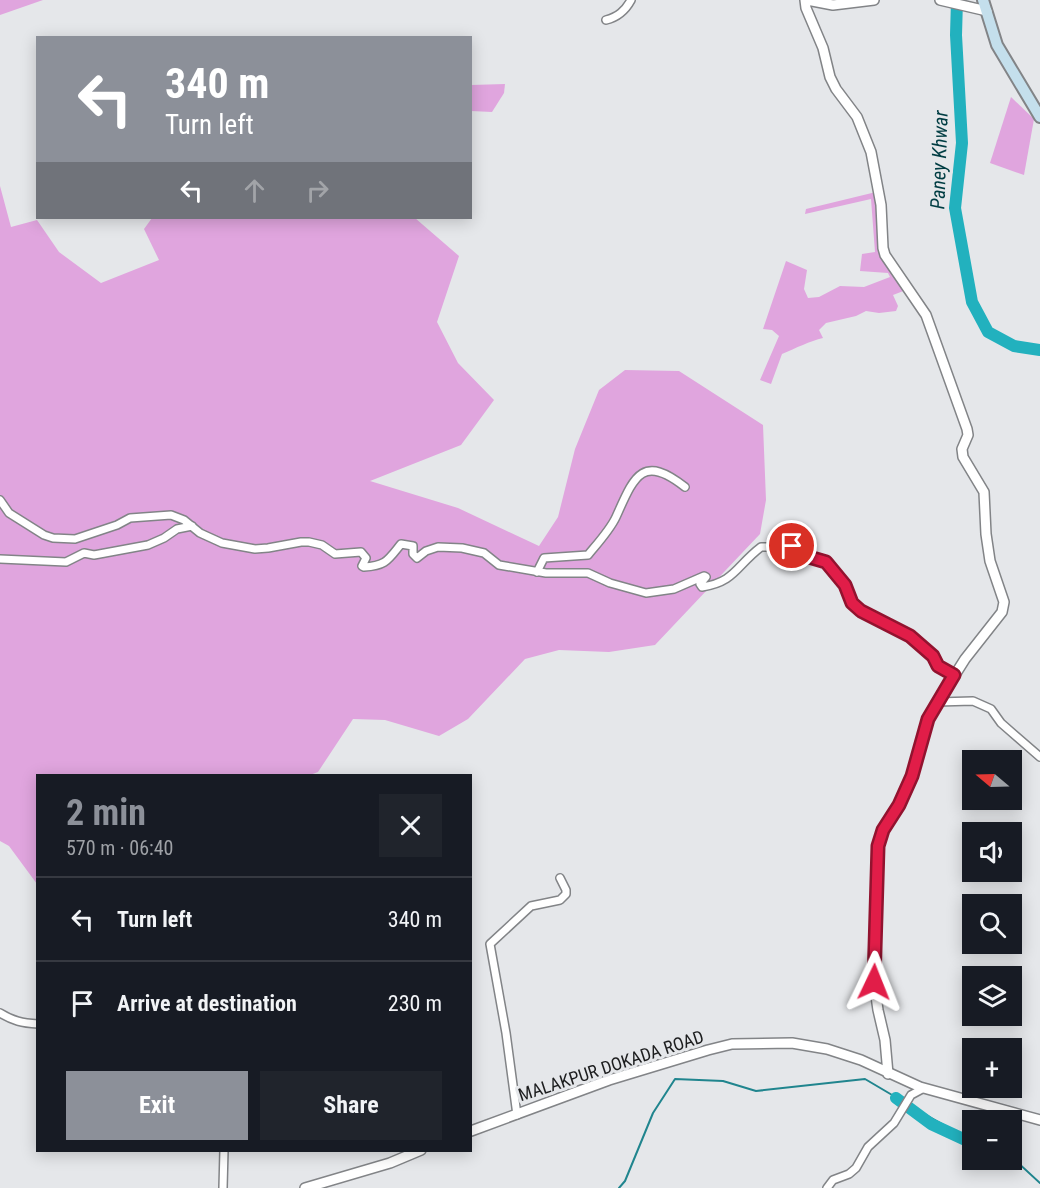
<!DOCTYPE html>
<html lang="en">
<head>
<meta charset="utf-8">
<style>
  :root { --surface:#171b24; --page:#20242c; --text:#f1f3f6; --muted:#9ea1a6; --line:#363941; --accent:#8c9099 }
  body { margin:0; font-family:"Roboto Condensed",sans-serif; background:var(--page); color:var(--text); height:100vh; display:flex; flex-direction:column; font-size:22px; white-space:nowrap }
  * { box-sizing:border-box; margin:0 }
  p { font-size:20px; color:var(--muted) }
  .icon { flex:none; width:33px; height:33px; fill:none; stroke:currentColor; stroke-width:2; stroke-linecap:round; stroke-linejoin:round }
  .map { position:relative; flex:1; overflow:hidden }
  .panel { position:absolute; left:36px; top:774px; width:436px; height:378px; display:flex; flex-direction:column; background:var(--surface); border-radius:0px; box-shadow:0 3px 15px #0003 }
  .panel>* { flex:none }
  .hud { position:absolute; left:36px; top:36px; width:436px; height:183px; border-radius:0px; box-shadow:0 3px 15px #0003; background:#8c9099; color:#fff; overflow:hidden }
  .needle { width:39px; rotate:289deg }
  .buttons { position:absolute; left:962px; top:750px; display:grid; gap:12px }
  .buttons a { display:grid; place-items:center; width:60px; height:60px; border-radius:0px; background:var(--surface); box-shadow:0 3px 15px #0003; font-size:30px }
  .pin { position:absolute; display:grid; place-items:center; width:51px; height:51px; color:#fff; margin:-26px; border:3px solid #fff; border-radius:50%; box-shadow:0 2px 6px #0007 }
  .me { position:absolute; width:66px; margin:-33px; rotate:2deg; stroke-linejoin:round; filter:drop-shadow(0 0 4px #0008) }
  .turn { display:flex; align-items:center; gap:21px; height:126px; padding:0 30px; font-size:27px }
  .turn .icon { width:78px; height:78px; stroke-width:2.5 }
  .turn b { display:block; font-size:42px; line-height:51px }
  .lanes { display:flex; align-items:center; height:57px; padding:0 30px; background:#0003; justify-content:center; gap:30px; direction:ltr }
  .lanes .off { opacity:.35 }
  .round { display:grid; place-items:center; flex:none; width:63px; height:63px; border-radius:0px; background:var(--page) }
  .head { display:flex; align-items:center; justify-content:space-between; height:102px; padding:0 30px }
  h1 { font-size:36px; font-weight:700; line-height:45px; color:var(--accent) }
  .action { display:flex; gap:12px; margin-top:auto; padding:12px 30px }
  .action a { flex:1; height:69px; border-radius:0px; background:var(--accent); color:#fff; font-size:24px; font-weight:700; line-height:69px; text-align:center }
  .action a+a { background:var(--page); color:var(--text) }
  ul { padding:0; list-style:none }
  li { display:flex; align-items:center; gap:18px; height:84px; padding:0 30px; border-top:2px solid var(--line) }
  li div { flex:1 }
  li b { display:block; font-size:22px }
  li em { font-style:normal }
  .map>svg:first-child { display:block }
  .green { fill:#e0a5de }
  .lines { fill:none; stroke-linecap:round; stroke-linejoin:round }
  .stream { stroke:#20858e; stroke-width:2 }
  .river { stroke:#22b1be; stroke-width:12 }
  .minor-casing { stroke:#828487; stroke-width:10 }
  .tertiary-casing { stroke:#828487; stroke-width:12 }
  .secondary-casing { stroke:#828487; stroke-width:14 }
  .minor { stroke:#fff; stroke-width:7 }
  .tertiary { stroke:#fff; stroke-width:9 }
  .secondary { stroke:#c4dfec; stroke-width:10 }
  .route-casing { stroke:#92132f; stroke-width:15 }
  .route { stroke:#e11d48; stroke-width:10 }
  .labels { text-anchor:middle; stroke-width:6; stroke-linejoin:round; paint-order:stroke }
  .street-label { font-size:18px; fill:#1c1d1e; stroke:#e5e7ea }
  .water-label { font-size:20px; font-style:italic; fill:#003d43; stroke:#e5e7ea }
</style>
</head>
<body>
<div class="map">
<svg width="1040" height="1188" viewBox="0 0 1040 1188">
  <rect width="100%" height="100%" fill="#e5e7ea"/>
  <g class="green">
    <path d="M0 0H43L0 15Z"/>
    <path d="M505 84 504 93 492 112 471 111V85Z"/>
    <path d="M1011 97 1034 119 1024 175 990 163Z"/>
    <path d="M0 186 11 227 37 220 59 252 101 283 159 260 144 229 152 218H415L459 256 437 322 458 363 494 400 461 445 370 481 458 508 539 546 558 517 575 449 599 390 625 370 679 371 763 425 766 500 760 534 655 645 609 652 559 650 525 659 468 719 439 736 385 720 353 719 318 772 310 775 38 776 37 884 9 846 0 841Z"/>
    <path d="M876 192 880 249 906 290 893 295 898 306 896 311 879 313 866 311 856 316 826 323 819 330 823 338C810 341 796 348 782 354L771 384 760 380 779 336 772 330 763 329 786 261 807 270 804 289 808 298 819 297 840 286 864 287 890 277 888 273 860 271 862 254 875 252 871 199 805 214 806 209Z"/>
  </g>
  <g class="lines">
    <g class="stream">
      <path d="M914 1108 972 1141"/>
      <path d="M1011 1159 1016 1161 1040 1183"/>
      <path d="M619 1188 625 1181 653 1113 675 1079 723 1081 756 1091 865 1079 904 1102"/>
    </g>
    <g class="river">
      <path d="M957 0 956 35 962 143 955 208 972 302 988 332 1014 346 1040 350"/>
      <path d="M896 1098 931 1124 972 1143"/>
    </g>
    <defs>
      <g id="minor">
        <path d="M606 20C618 17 625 11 631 0"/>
        <path d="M0 500 9 513 44 535 53 538 75 539 117 525 130 518 171 515 184 520 200 533 222 543 255 549 268 548 301 542H309L322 545 335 554 361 552 366 558 362 566 364 567C386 566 388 560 401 544L413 546V554L417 558 426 551 438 547 462 548 484 553 499 565 546 573H588L610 583 646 593 674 589 704 576 706 577 700 584 702 587C735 582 736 566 761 547H792L799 548 809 557 826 562 845 585 852 603 861 611 910 636 933 656 938 666 954 675"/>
        <path d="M0 559 66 562 84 553 94 555 148 545 164 538 177 529 192 526"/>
        <path d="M537 572 544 558 588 555C597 544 610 530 616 517 634 477 642 453 685 487"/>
        <path d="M937 702 973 701 991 709 1001 723 1040 757"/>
        <path d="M0 1013C13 1021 22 1023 38 1024"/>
        <path d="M517 1115 506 1033 490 944 531 906 560 900 566 894V890L560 878"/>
        <path d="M223 1188 224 1150"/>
        <path d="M827 1188 833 1180 849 1174 856 1168 868 1147 894 1123 911 1095 924 1088"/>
      </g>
      <g id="tertiary">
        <path d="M805 0 806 8 823 48 830 77 836 89 857 117 871 152 881 205 883 248 885 255 926 315 967 429 968 435 962 449 963 457 984 492 986 534 990 561 1004 602 1002 612 965 659 934 708 928 719 912 776 899 805 883 830 878 846 874 982 878 1010 885 1040 888 1074"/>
        <path d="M807 0 833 5 874 0"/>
        <path d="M940 0 987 11"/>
        <path d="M471 1131 609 1080 708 1050 732 1044 792 1043 827 1049 861 1060 920 1087 1040 1120"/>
        <path d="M305 1188 390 1163 421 1150"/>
      </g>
      <path id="secondary" d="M983 0 997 45 1040 117"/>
    </defs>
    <use href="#minor" class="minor-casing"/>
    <use href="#tertiary" class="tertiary-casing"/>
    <use href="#secondary" class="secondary-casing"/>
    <use href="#minor" class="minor"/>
    <use href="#tertiary" class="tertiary"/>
    <use href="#secondary" class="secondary"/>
  </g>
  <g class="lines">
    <defs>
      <path id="route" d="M792 546 799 548 809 557 826 562 845 585 852 603 861 611 910 636 933 656 938 666 954 675 928 719 912 776 899 805 883 830 878 846 874 982"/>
    </defs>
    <use href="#route" class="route-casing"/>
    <use href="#route" class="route"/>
  </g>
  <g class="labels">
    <g class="street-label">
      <text transform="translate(611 1066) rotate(-18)" y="6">MALAKPUR DOKADA ROAD</text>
    </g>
    <g class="water-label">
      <text transform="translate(939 160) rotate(-88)" y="7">Paney Khwar</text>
    </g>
  </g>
</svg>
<div class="buttons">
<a><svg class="needle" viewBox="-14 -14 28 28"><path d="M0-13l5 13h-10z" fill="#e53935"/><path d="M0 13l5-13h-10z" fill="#9ea1a6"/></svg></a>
<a><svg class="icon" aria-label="sound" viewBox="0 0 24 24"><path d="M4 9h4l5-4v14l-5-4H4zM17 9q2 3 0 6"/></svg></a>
<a><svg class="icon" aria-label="search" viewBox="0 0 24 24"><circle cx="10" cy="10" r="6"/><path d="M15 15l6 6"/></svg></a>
<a><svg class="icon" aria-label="layers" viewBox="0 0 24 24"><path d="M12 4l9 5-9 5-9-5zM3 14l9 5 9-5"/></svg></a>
<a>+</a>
<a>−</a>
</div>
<div class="pin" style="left:792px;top:546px;background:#d93025"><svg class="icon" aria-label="arrive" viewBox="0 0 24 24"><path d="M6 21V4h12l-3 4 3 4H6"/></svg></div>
<svg class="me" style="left:874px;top:982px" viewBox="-20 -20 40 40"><path d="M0-17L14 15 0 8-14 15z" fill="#e11d48" stroke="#fff" stroke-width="4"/></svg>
<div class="hud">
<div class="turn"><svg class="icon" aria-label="left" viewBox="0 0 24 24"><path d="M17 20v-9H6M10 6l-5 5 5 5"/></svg><div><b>340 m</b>Turn left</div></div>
<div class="lanes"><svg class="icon" aria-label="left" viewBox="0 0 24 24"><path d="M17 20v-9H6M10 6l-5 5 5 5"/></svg><svg class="icon off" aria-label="ahead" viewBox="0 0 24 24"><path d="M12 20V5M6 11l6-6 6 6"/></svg><svg class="icon off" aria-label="right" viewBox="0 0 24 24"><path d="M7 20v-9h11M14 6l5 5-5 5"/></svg></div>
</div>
<section class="panel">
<div class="head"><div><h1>2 min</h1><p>570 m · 06:40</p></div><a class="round"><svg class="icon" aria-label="close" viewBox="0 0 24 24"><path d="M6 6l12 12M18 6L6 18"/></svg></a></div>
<ul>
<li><svg class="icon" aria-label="left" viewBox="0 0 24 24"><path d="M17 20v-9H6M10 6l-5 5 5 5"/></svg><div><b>Turn left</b></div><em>340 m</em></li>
<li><svg class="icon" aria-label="arrive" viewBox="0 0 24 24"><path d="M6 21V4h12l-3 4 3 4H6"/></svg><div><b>Arrive at destination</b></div><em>230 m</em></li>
</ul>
<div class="action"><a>Exit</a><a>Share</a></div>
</section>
</div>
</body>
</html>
